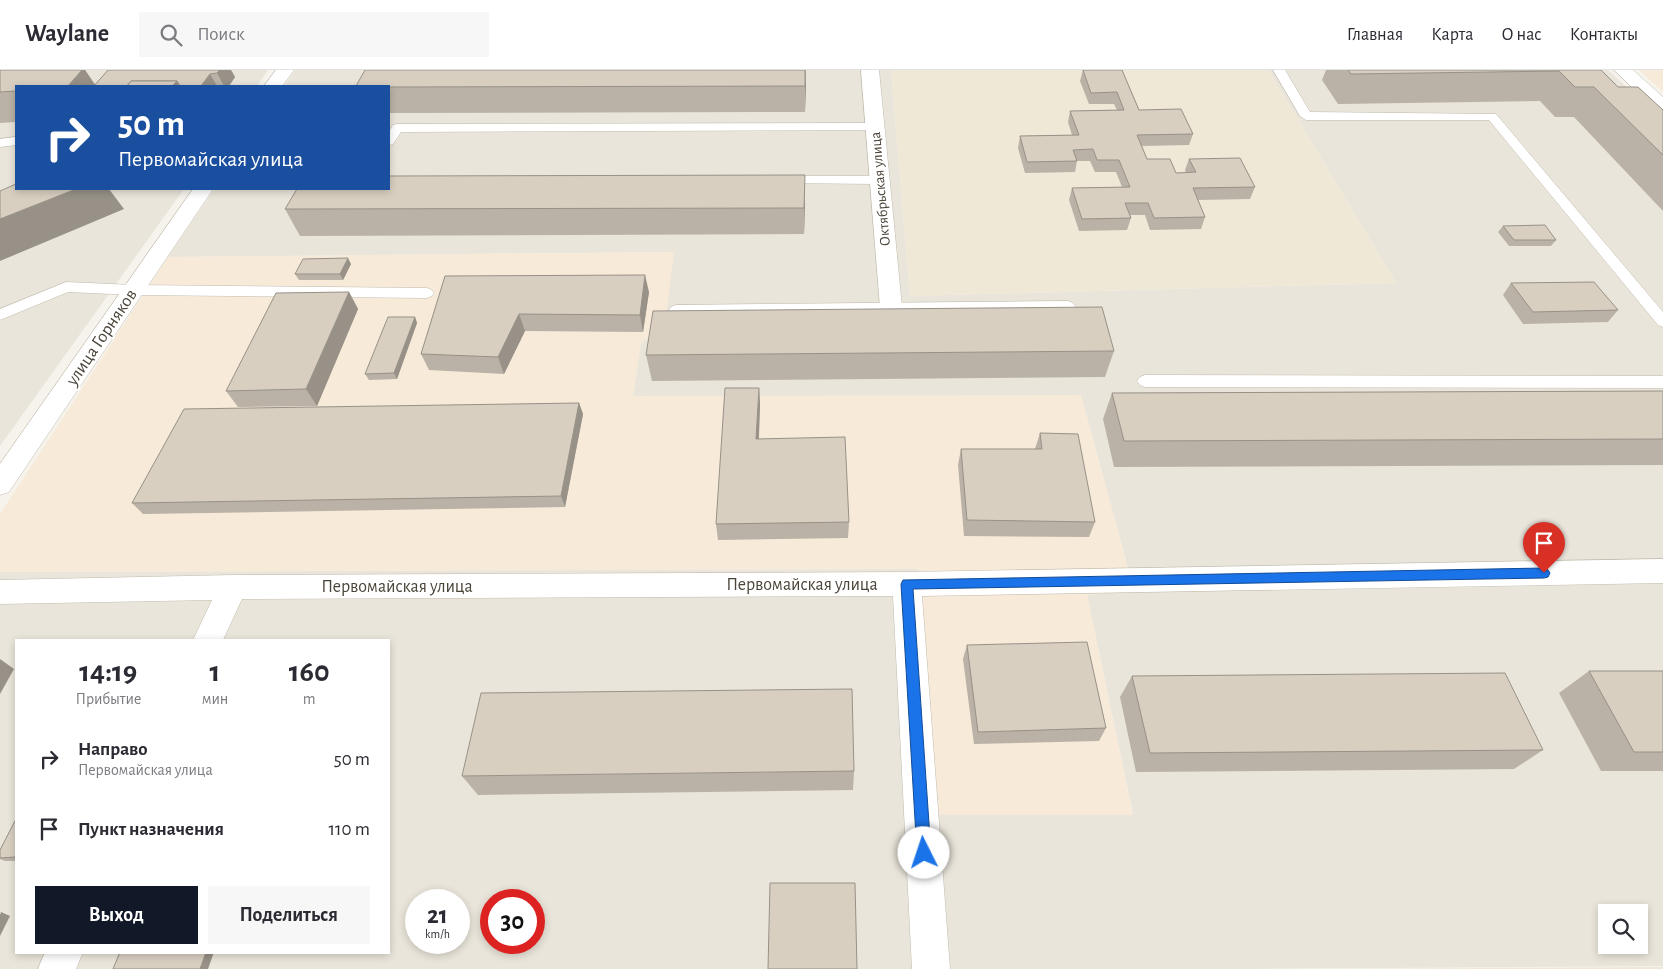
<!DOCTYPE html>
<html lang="ru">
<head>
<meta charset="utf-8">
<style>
  :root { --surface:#fff; --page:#f7f7f7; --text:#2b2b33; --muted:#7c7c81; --line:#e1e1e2; --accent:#111827 }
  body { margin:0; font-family:"Alegreya Sans",sans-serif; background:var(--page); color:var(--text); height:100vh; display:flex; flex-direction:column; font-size:19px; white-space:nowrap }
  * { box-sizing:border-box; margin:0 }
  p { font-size:16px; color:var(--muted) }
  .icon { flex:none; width:28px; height:28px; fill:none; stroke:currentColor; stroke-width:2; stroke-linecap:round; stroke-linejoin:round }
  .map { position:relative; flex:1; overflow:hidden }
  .panel { position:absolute; left:15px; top:569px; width:375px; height:315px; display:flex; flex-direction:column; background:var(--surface); border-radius:0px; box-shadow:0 2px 8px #0003 }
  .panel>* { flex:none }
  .banner { position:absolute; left:15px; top:15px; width:375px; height:105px; border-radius:0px; box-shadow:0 2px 8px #0003; background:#1a4fa0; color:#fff; overflow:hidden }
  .controls { position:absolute; left:1598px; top:834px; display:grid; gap:10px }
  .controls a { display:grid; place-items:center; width:50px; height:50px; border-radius:0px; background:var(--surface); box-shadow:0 2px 8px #0003; font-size:25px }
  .speed { position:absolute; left:405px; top:819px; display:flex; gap:10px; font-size:25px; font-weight:700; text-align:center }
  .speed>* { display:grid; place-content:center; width:65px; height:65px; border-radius:50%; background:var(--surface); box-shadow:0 2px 8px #0003; line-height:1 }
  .speed small { font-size:12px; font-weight:400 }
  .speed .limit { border:8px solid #d22; background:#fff; color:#111 }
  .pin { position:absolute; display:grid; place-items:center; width:42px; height:42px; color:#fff; margin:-51px -21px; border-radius:50% 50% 50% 0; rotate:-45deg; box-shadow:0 0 5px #0007 }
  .pin .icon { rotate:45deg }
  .me { position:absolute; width:55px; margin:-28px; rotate:356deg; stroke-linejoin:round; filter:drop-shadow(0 0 4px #0008) }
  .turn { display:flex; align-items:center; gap:18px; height:105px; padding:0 20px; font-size:22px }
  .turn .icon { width:65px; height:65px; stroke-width:2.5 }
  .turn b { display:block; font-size:35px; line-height:42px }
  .eta { display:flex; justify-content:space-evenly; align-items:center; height:85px; text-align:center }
  .eta b { font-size:30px; font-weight:600; line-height:35px }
  .action { display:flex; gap:10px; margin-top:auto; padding:10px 20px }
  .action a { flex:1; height:58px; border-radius:0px; background:var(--accent); color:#fff; font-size:20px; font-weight:600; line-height:58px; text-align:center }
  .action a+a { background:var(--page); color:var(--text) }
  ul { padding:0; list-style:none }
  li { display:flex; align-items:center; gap:15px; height:70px; padding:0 20px }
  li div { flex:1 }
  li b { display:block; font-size:19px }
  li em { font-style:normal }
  header { display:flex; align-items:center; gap:30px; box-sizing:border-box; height:70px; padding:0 25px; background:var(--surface); border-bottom:1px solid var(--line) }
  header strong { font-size:24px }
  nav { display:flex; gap:28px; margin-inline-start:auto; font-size:18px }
  .search { width:350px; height:45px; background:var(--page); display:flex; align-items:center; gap:12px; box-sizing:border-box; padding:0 18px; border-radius:0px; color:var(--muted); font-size:19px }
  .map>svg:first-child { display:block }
  .residential { fill:#eae5da; fill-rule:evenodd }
  .commercial { fill:#f7ead8 }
  .education { fill:#efe8d6 }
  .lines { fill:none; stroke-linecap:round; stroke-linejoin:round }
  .service-casing { stroke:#c2bbae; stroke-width:1 }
  .minor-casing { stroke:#c2bbae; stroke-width:1 }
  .tertiary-casing { stroke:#c2bbae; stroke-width:1 }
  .service { fill:#fff; fill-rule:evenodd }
  .minor { fill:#fff; fill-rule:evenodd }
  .tertiary { fill:#fff; fill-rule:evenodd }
  .wall { fill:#bab2a6 }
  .shaded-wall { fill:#979187 }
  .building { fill:#d8cfc1; stroke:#979187 }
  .route { fill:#1a73e8; stroke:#114b97 }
  .labels { text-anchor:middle; stroke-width:4; stroke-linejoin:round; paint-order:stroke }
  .far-street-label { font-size:15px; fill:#4b4439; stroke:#fff }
  .street-label { font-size:18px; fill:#4b4439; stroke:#fff }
</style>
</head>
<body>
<header>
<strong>Waylane</strong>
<div class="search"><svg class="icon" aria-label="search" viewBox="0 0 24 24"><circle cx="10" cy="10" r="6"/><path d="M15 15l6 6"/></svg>Поиск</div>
<nav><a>Главная</a><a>Карта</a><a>О нас</a><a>Контакты</a></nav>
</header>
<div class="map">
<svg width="1663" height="899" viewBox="0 0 1663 899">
  <rect width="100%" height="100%" fill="#f6f3ec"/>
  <g class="residential">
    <path d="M0 0H268L257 16H16V119H184L0 376Z"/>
    <path d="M295 0H891L910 226 1396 213 1268 0H1608L1663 50V896L1244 899H0V502L919 499 939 745 1133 744 1087 525 1134 520 1081 326H633L641 273 674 182 168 187 214 119H389V16H284ZM16 570H389V882H16ZM416 830H459V872H416ZM491 830H534V872H491ZM1606 842H1639V875H1606Z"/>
  </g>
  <g class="commercial">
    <path d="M1639 0H1663V22Z"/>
    <path d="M674 182 665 256 641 273 633 326 1081 325 1134 520 1087 525 1133 745H939L918 499 0 502V444L168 187Z"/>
  </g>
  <g class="education">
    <path d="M891 0H1268L1396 213 910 226Z"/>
    <path d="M1663 897V899H1296Z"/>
  </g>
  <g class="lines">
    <defs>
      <g id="service">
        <path d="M1273 0H1285L1310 42 1496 44 1663 242V257L1658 255 1489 50H1306L1300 46Z"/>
        <path d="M874 53 878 54 880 57 878 60 401 62 393 74 389 75V62L393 55 397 54Z"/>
        <path d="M16 67V75L0 77V69Z"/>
        <path d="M781 106H878L884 110 878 114 777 113 775 110Z"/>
        <path d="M66 212 134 215 427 218 432 220 434 223 432 226 427 228 134 225 68 222 0 250V239Z"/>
        <path d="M1068 231 1073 233 1075 236 1073 239 676 245 671 243 669 240 671 237 676 235Z"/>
        <path d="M1145 305 1663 306V318L1145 317 1140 315 1137 311 1140 307Z"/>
      </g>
      <g id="minor">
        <path d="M861 0H879L902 237 899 242 891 245 883 242 880 237Z"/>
        <path d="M1663 489V513L922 526 950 899H912L893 526 242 529 223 570H193L212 530 0 534V510L233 505 907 502Z"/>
        <path d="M45 882H83L76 899H38Z"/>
      </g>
      <g id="tertiary">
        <path d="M276 0H294L282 16H264Z"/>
        <path d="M1614 0H1633L1663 27V42L1657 41Z"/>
        <path d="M193 119H213L9 422 0 425V394Z"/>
      </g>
    </defs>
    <use href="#service" class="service-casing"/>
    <use href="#minor" class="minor-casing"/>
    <use href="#tertiary" class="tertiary-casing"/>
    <use href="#service" class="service"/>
    <use href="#minor" class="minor"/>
    <use href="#tertiary" class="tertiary"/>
  </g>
  <g class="wall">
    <path d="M0 0H85L95 15 108 0H231L235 7 229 16H16V52L0 53Z"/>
    <path d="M806 0 805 42 389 43V16Z"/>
    <path d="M1083 0H1122L1139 40 1193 64 1189 75 1142 76 1147 89 1176 103H1186L1185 100 1189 89 1255 117 1250 129 1198 130 1205 147 1201 159 1150 160 1145 145H1130L1131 148 1127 160 1079 161 1069 130 1072 118 1122 117 1116 102H1095L1090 91H1077L1075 102 1025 103 1018 78 1020 66 1072 65 1068 52 1070 41 1117 40 1114 34H1089L1080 11Z"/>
    <path d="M1326 0H1601L1618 17 1663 40V141L1574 47H1555L1540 31 1338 34 1322 10Z"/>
    <path d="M805 132 804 164 300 166 285 139Z"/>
    <path d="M1503 156 1556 170 1551 176H1509L1498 162Z"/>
    <path d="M351 194 343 210H299L295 204Z"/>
    <path d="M445 206 649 222 643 262 525 261 504 304 429 300 421 284Z"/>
    <path d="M1511 213 1618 240 1608 252 1523 254 1503 225Z"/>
    <path d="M349 222 358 239 317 336 238 337 226 321Z"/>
    <path d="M415 247 417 253 397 309 369 310 365 304Z"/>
    <path d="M1114 281 1105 307 652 311 646 285Z"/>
    <path d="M759 318 760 334 759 369 849 452 848 468 718 470 716 454Z"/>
    <path d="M1663 321V395L1114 397 1103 349 1112 323Z"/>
    <path d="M579 333 583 344 565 437 143 444 132 433Z"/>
    <path d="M1040 363 1095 452 1089 467 964 466 958 395 961 379H1035Z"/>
    <path d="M967 575 1106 658 1099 671 974 674 963 589Z"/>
    <path d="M1589 601H1663V701H1601L1559 623Z"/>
    <path d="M1132 606 1543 680 1514 699 1136 702 1120 627Z"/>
    <path d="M854 701 853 720 478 725 462 706Z"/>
    <path d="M16 749V791H5L0 789V780Z"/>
  </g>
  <g class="shaded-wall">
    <path d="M82 0H85L96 16H68Z"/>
    <path d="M220 0H231L235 7 229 16H224L217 3Z"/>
    <path d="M805 0 806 17 805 42Z"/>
    <path d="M210 4 217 16H201Z"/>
    <path d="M177 11 180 16H172Z"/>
    <path d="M805 105V132L804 164V138Z"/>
    <path d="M76 119H109L124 139 0 191V149Z"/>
    <path d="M348 188 351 194 343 210 340 204Z"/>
    <path d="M645 205 649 222 643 262 640 245Z"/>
    <path d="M349 222 358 239 317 336 306 319Z"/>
    <path d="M519 244 525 261 504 304 498 287Z"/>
    <path d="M415 247 417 253 397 309 394 303Z"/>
    <path d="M759 318 760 334 758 385 756 369Z"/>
    <path d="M579 333 583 344 565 437 561 426Z"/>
    <path d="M0 589 14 599 0 624Z"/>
    <path d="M1 842 10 846 0 866V845Z"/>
    <path d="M206 882H214L208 899H200Z"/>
  </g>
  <g class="building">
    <path d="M0 0H82L68 16H16V21L0 22Z"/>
    <path d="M108 0H220L217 3 210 4 201 16H180L177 11H131L127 16H94Z"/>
    <path d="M365 0H805V16L389 17V16H356Z"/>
    <path d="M1083 0H1122L1139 40 1181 39 1193 64 1137 65 1147 89H1170L1176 103 1196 102 1189 89 1240 88 1255 117 1193 118 1205 147 1154 148 1148 133H1125L1131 148 1082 149 1072 118 1130 117 1119 90H1097L1093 79 1073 80 1077 91 1027 92 1020 66 1079 65 1070 41 1124 40 1117 22 1091 23Z"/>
    <path d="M1348 0H1601L1618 17H1638L1663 40V85L1594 17H1575L1559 1 1351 4Z"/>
    <path d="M131 11H177L172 16H127Z"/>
    <path d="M805 105 804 138 285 139 297 119H389V106Z"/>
    <path d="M16 114V119H76L0 149V121Z"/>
    <path d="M1545 155 1556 170H1514L1503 156Z"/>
    <path d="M348 188 340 204H295L303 189Z"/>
    <path d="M645 205 640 245 519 244 498 287 421 284 445 206Z"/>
    <path d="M1594 212 1618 240 1533 242 1511 213Z"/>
    <path d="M349 222 306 319 226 321 276 223Z"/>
    <path d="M1102 237 1114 281 646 285 653 241Z"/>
    <path d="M388 247H415L394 303 365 304Z"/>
    <path d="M725 318H759L756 369 845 367 849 452 716 454Z"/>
    <path d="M1663 321V369L1124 371 1112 323Z"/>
    <path d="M579 333 561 426 132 433 184 339Z"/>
    <path d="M1040 363 1078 364 1095 452 967 450 961 379H1042Z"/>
    <path d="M1087 572 1106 658 978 662 967 575Z"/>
    <path d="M1589 601H1663V682H1634Z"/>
    <path d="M1505 603 1543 680 1150 683 1132 606Z"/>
    <path d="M852 619 854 701 462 706 481 623Z"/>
    <path d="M16 749V787L0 788V780Z"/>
    <path d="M770 813H855L857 899H768Z"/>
    <path d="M120 882H206L200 899H113Z"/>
  </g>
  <path class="route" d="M1544 498 1548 500 1550 503 1548 507 1544 508 913 519 931 783 929 788 924 791 919 788 917 783 901 514 903 510Z"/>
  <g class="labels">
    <g class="far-street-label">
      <text transform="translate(880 119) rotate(-95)" y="5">Октябрьская улица</text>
    </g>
    <g class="street-label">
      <text transform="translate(101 267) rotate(-56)" y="6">улица Горняков</text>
      <text x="802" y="520">Первомайская улица</text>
      <text x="397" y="522">Первомайская улица</text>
    </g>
  </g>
</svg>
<div class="controls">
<a><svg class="icon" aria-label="search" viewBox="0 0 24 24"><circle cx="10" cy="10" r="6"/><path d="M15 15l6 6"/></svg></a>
</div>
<div class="speed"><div>21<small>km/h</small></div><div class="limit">30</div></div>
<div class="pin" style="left:1544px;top:503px;background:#d93025"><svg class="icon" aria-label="arrive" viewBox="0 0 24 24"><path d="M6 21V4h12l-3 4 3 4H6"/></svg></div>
<svg class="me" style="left:924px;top:783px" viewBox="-20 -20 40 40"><circle r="19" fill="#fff"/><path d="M0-13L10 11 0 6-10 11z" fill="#1a73e8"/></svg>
<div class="banner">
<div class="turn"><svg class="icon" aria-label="right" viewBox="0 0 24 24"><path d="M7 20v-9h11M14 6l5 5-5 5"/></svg><div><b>50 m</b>Первомайская улица</div></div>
</div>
<section class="panel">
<div class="eta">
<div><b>14:19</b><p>Прибытие</p></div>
<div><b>1</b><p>мин</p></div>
<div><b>160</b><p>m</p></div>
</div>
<ul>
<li><svg class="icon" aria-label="right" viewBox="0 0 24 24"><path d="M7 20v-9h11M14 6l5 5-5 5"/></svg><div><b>Направо</b><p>Первомайская улица</p></div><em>50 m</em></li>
<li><svg class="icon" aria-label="arrive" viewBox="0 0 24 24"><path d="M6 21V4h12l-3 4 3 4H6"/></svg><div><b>Пункт назначения</b></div><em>110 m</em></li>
</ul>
<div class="action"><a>Выход</a><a>Поделиться</a></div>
</section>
</div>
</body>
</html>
